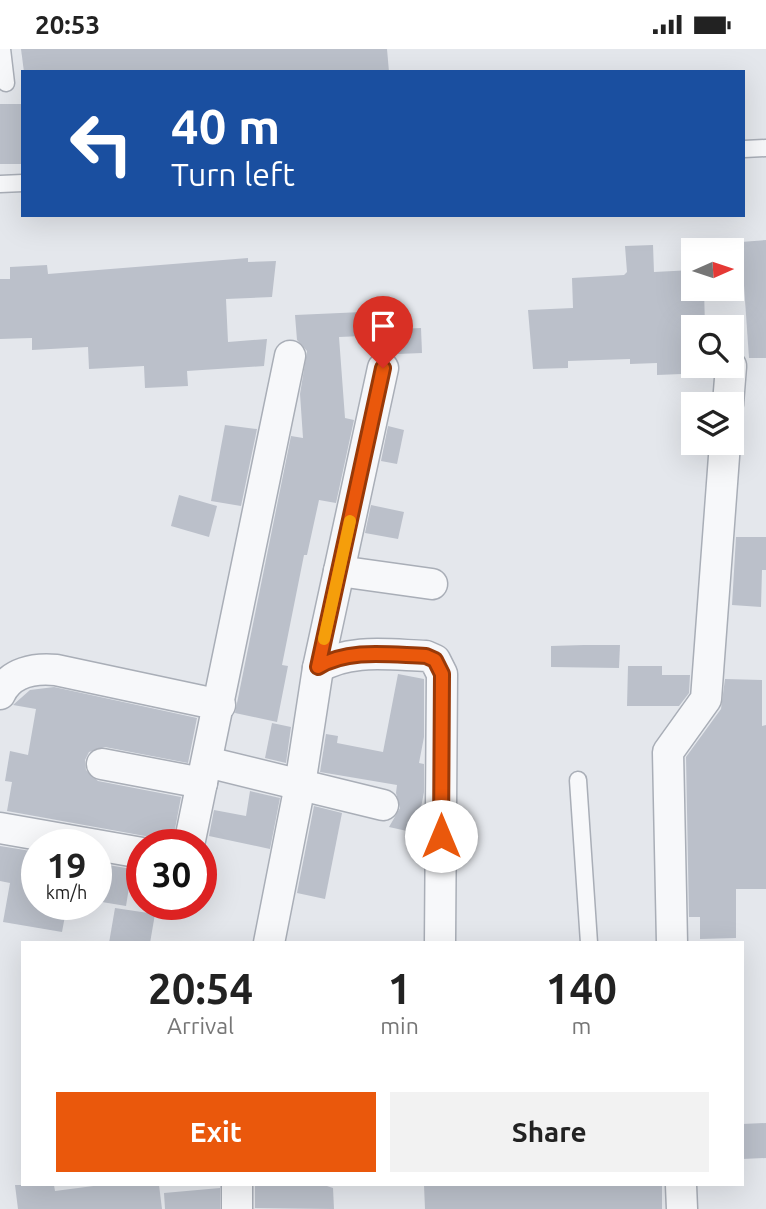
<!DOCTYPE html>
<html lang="en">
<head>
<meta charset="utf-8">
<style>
  :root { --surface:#fff; --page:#f2f2f2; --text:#222; --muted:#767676; --accent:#ea580c }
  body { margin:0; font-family:Ubuntu,sans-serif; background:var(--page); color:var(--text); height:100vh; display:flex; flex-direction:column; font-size:26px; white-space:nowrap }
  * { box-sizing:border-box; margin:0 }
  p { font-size:23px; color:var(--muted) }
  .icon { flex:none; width:38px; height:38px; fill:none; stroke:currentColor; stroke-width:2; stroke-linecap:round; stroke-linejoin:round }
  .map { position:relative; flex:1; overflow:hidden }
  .drawer { position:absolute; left:21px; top:892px; width:723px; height:245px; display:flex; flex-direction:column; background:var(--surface); border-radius:0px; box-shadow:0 7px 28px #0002 }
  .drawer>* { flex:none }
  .top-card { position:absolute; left:21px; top:21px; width:724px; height:147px; border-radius:0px; box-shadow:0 7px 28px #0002; background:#1a4fa0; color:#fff; overflow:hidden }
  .needle { width:46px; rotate:87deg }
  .buttons { position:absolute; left:681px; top:189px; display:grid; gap:14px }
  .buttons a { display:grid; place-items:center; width:63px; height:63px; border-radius:0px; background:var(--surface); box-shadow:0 7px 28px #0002; font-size:35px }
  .speed { position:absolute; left:21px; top:780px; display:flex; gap:14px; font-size:35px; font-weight:700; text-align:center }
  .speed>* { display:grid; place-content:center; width:91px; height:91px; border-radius:50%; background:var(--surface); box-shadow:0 7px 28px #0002; line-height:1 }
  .speed small { font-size:18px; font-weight:400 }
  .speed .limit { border:10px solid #d22; background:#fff; color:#111 }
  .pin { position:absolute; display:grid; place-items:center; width:60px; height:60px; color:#fff; margin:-72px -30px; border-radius:50% 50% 50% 0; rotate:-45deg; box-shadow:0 0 7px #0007 }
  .pin .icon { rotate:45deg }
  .me { position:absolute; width:77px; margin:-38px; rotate:0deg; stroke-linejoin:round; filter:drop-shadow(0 0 5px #0008) }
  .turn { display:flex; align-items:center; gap:24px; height:147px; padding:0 35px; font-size:32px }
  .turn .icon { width:91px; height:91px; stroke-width:2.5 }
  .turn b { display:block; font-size:49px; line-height:60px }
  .eta { display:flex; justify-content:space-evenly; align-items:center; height:119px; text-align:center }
  .eta b { font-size:42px; font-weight:700; line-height:49px }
  .cta { display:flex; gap:14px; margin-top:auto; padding:14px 35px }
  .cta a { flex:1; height:80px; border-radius:0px; background:var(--accent); color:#fff; font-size:28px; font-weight:700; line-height:80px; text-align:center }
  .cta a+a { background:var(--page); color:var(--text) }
  .status { display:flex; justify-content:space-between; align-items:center; height:49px; padding:0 35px; background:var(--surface); direction:ltr }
  .status svg { height:19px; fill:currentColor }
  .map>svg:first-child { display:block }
  .building { fill:#bbc0ca }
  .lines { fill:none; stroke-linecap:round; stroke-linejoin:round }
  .service-casing { stroke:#a9aeb7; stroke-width:19 }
  .minor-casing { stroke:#a9aeb7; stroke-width:33 }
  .service { stroke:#f7f8fa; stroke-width:16 }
  .minor { stroke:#f7f8fa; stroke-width:30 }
  .route-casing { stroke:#983908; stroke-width:18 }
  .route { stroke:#ea580c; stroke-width:12 }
  .slow { stroke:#f59e0b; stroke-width:12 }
</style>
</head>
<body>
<div class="status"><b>20:53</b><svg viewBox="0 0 49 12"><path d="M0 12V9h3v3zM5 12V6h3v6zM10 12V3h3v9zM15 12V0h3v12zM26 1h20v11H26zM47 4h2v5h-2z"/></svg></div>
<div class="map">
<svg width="766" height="1160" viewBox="0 0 766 1160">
  <rect width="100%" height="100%" fill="#e4e7ec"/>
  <g class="building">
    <path d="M21 0H387L389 23H24Z"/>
    <rect x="0" y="55" width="23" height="60"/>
    <path d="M766 191V309H749L741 193Z"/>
    <path d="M653 196 654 223 693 221V240H704L705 278H693V317H706L707 324 657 326V314L630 315V310L568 312V319L533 320 528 261 573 259 572 229 624 226 627 223 625 197Z"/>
    <path d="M248 209V213L276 212 272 248 226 250 228 293 267 290 264 317 187 322 188 337 145 339 144 317 89 320 88 298 32 301V289L0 290V230H10V218L47 216 48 225Z"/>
    <path d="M385 262 386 286 339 288 345 369 354 371 336 454 319 451 307 506H304L282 616 288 617 277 673 235 664 291 387 303 389 300 345 307 302 297 291 295 266Z"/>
    <path d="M421 279 422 304 398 305 397 280Z"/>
    <path d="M225 376 257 380 241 457 211 452Z"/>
    <path d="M388 377 404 381 397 415 381 412Z"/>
    <path d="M179 446 217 457 209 488 171 477Z"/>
    <path d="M371 456 404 463 398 490 365 484Z"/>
    <path d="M736 488H766V521H762L761 558 732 556Z"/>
    <path d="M584 596H620L619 619 551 618V597Z"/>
    <path d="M628 617H662V626H690L689 644 679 657H627Z"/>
    <path d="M398 625 424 630V688L419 714 424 715V743L416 784 389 778 400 759 396 744 397 736 320 723 326 685 338 687 337 694 383 703Z"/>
    <path d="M725 630 762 631V677L766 676V840H736V889L700 890V868H689L686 708 721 660Z"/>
    <path d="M54 638 197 669 188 714 105 698 89 703 85 711 86 721 98 732 181 748 172 796 156 794 145 787 7 762 12 733 5 732 10 702 28 706 36 660 13 656 30 641Z"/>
    <path d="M272 674 291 678 286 714 265 709Z"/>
    <path d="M250 742 280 749 270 800 209 787 214 761 246 767Z"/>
    <path d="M314 757 342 764 325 850 297 844Z"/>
    <path d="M0 797 37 803V856H67L62 883 3 873 10 834 0 832Z"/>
    <path d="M96 814 132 820 126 857 96 852Z"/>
    <path d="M115 859 155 865 150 894H109Z"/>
    <path d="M766 1074V1109L742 1110V1075Z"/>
    <path d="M15 1136H54L55 1142 101 1136H159L162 1160H18Z"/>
    <path d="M255 1136H324L333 1139 334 1160 255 1159Z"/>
    <path d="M424 1136H662V1160H425Z"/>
    <path d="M220 1139V1160H165L164 1144Z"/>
  </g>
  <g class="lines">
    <defs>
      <g id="service">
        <path d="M2 0 6 34"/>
        <path d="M744 100 766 99"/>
        <path d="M0 135 23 134"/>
        <path d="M578 731 589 894"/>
      </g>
      <g id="minor">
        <path d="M728 355 731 317"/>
        <path d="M339 522 432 535"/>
        <path d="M318 619C349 599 391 606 426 607L435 611 442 625 440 894"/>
        <path d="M0 645C10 623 35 619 56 621L220 656"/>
        <path d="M207 713 383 756"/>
        <path d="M102 715 202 734"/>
        <path d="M0 779 142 804"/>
        <path d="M189 796 290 307"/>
        <path d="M269 894 300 736 318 619 383 319"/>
        <path d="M672 894 668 703 706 650 725 394"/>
        <path d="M237 1136V1160"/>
        <path d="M681 1136 682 1160"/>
      </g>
    </defs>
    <use href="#service" class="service-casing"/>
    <use href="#minor" class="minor-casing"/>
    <use href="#service" class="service"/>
    <use href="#minor" class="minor"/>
  </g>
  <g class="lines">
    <defs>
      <path id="route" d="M383 319 318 618C349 599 391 606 426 607L435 611 442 625 441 787"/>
    </defs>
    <use href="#route" class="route-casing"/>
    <use href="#route" class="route"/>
    <path class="slow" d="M324 590 350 472"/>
  </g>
</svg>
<div class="buttons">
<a><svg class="needle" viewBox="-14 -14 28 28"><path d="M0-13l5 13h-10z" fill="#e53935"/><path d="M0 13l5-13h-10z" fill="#767676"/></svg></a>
<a><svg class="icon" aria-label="search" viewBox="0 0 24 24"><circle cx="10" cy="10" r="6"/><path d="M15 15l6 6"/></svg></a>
<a><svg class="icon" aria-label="layers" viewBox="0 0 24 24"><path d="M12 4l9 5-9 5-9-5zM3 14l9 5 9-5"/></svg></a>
</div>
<div class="speed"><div>19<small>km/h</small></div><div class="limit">30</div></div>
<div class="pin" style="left:383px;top:319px;background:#d93025"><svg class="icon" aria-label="arrive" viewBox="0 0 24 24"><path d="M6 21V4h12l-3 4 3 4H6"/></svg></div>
<svg class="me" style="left:441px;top:787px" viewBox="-20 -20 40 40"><circle r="19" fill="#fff"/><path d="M0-13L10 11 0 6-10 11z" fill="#ea580c"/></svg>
<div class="top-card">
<div class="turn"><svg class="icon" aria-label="left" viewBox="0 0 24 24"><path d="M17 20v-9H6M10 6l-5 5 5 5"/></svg><div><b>40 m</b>Turn left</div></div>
</div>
<section class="drawer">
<div class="eta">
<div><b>20:54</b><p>Arrival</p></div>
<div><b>1</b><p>min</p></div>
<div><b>140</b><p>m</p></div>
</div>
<div class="cta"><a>Exit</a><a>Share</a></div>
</section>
</div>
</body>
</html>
